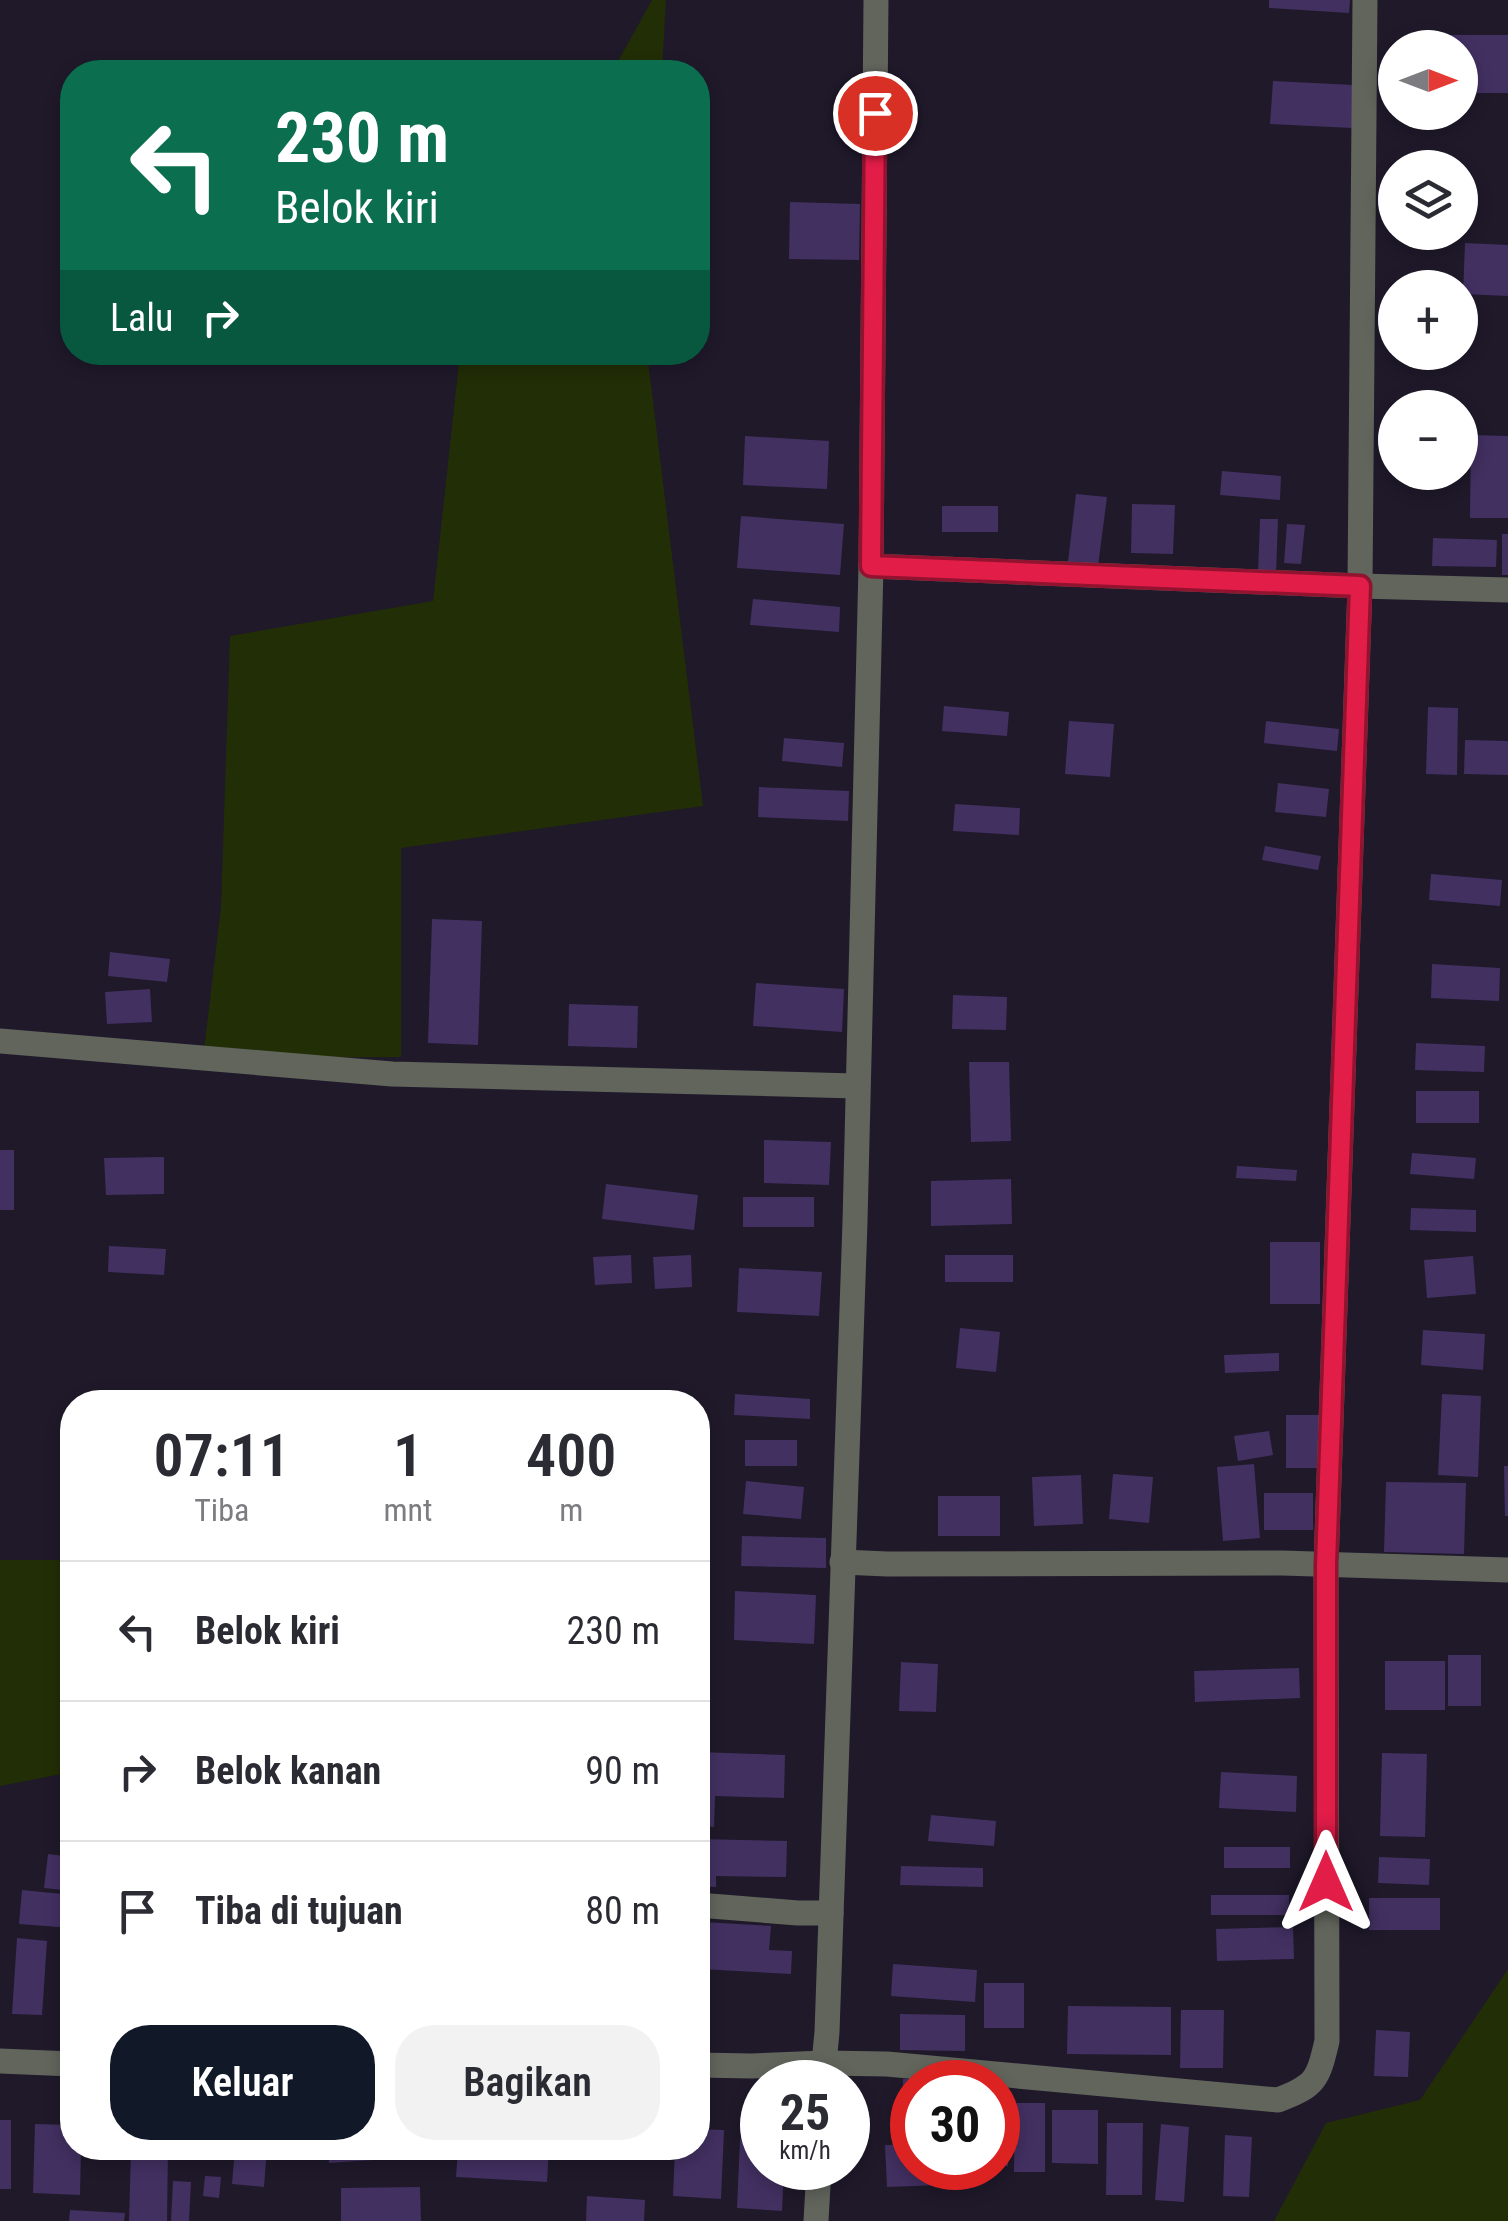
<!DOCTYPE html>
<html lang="id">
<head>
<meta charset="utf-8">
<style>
  :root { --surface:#fff; --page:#f2f2f3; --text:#2b2b33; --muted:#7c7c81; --line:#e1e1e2; --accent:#111827 }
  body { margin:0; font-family:"Roboto Condensed",sans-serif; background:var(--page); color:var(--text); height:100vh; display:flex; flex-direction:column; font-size:38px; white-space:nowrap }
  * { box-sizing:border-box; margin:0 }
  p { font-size:32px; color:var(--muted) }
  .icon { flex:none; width:55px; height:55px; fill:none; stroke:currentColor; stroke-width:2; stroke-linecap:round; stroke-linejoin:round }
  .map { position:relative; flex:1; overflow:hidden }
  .side { position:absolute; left:60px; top:1390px; width:650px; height:770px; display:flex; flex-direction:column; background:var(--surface); border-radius:40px; box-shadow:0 5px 15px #0003 }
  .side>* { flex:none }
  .guide { position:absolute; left:60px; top:60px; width:650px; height:305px; border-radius:40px; box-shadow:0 5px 15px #0003; background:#0b6e4f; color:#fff; overflow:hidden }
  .needle { width:65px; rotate:90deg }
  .controls { position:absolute; left:1378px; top:30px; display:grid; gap:20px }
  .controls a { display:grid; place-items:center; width:100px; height:100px; border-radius:50%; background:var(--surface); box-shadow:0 5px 15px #0003; font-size:50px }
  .speed { position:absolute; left:740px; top:2060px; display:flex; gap:20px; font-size:50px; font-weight:700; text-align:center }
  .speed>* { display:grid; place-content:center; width:130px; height:130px; border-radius:50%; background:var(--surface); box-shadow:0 5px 15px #0003; line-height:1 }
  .speed small { font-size:25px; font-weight:400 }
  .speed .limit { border:15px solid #d22; background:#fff; color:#111 }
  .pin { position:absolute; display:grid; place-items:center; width:85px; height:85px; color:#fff; margin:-42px; border:5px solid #fff; border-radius:50%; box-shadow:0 2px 10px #0007 }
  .me { position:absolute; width:110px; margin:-55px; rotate:0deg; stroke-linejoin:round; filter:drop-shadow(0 0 8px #0008) }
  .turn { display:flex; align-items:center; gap:35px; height:210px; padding:0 50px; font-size:45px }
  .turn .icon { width:130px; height:130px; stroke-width:2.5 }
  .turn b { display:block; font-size:70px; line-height:85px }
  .then { display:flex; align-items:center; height:95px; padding:0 50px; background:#0003; gap:20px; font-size:38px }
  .eta { display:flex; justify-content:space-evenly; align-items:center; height:170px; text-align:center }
  .eta b { font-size:60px; font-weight:600; line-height:70px }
  .button { display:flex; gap:20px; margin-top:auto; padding:20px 50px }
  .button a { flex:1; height:115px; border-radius:40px; background:var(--accent); color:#fff; font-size:40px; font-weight:600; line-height:115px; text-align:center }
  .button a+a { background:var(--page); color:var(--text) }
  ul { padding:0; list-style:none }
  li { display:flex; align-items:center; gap:30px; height:140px; padding:0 50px; border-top:2px solid var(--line) }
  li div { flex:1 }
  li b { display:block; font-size:38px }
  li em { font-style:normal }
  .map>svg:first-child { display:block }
  .green { fill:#222e06 }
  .building { fill:#423061 }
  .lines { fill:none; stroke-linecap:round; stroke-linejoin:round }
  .minor { stroke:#61655c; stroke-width:25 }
  .route-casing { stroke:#92132f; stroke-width:25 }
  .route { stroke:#e11d48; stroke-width:18 }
</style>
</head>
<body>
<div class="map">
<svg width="1508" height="2221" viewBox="0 0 1508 2221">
  <rect width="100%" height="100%" fill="#1f192a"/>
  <g class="green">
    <path d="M652 0H666L662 72H612Z"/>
    <path d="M460 353H647L703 806 401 848V1057L203 1058 221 907 230 636 433 601Z"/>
    <path d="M0 1560H72V1772L0 1786Z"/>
    <path d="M1508 1969V2221H1274L1326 2123 1420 2100Z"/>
  </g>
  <g class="building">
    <path d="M1269 0H1350L1349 13 1269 8Z"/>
    <path d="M1430 35H1508V93H1460V48H1430Z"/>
    <path d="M1273 81 1354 85 1352 128 1270 124Z"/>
    <path d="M790 202 860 204 859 260 789 259Z"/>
    <path d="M1465 243 1508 245V296L1463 294Z"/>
    <path d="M1471 435 1508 436V518H1470Z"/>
    <path d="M745 436 829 441 827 489 743 485Z"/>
    <path d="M1222 471 1281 476 1280 500 1220 495Z"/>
    <path d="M1076 494 1107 497 1098 566 1068 562Z"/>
    <path d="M1132 504 1175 505 1173 554 1131 553Z"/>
    <rect x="942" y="506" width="56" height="26"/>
    <path d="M741 516 844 524 840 575 737 568Z"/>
    <path d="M1260 519H1278L1276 575 1258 574Z"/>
    <path d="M1287 524 1305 525 1301 564 1284 563Z"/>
    <rect x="1502" y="534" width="6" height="41"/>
    <path d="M1433 538 1497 540 1496 567 1432 566Z"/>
    <path d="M753 599 840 607 839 632 750 625Z"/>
    <path d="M944 706 1009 712 1007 736 942 731Z"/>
    <path d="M1428 707 1458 708 1457 775 1426 774Z"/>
    <path d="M1069 721 1114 724 1110 777 1065 774Z"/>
    <path d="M1266 721 1339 729 1337 751 1264 743Z"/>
    <path d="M784 738 844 743 842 767 782 761Z"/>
    <path d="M1465 740 1508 741V775L1464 774Z"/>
    <path d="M1278 783 1329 789 1326 817 1275 812Z"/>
    <path d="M759 787 849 791 848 821 758 817Z"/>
    <path d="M955 804 1020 808 1019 835 953 831Z"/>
    <path d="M1265 846 1321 856 1318 870 1262 860Z"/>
    <path d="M1431 874 1502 880 1500 906 1429 900Z"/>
    <path d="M432 919 482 921 478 1045 428 1043Z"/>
    <path d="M110 952 170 959 167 982 108 976Z"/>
    <path d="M1432 964 1500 968 1499 1001 1431 998Z"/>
    <path d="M756 983 844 989 842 1032 753 1026Z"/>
    <path d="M150 989 152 1022 107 1024 105 992Z"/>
    <path d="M953 995 1007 997 1006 1030 952 1029Z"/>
    <path d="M569 1004 638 1006 637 1048 568 1046Z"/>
    <path d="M1416 1043 1485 1046 1484 1072 1415 1070Z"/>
    <path d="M969 1062H1009L1011 1141 971 1142Z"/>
    <rect x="1416" y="1091" width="63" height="32"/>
    <path d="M764 1140 831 1142 829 1185 764 1183Z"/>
    <rect x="0" y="1150" width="14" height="60"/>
    <path d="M1412 1153 1476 1158 1474 1179 1410 1174Z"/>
    <path d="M164 1157V1194L106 1195 104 1158Z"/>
    <path d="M1237 1166 1297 1170 1296 1181 1236 1178Z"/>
    <path d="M1011 1179 1012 1224 931 1226V1181Z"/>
    <path d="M606 1184 698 1195 694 1230 602 1219Z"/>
    <rect x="743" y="1197" width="71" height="30"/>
    <path d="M1411 1208 1476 1210V1232L1410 1230Z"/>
    <rect x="1270" y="1242" width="50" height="62"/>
    <path d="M109 1246 166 1249 164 1275 108 1272Z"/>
    <path d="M631 1255 632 1283 595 1285 593 1257Z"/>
    <path d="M691 1255 692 1287 655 1289 653 1257Z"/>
    <rect x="945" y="1255" width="68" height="27"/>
    <path d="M1473 1256 1476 1294 1427 1298 1424 1260Z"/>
    <path d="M739 1268 822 1272 819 1316 737 1312Z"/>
    <path d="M960 1328 1000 1332 996 1372 956 1368Z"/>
    <path d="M1423 1330 1485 1334 1483 1370 1421 1365Z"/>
    <path d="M1279 1353V1371L1225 1373 1224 1355Z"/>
    <path d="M735 1394 810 1399V1419L734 1415Z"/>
    <path d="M1442 1394 1481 1396 1478 1477 1438 1475Z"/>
    <rect x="1286" y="1415" width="36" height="53"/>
    <path d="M1269 1431 1273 1455 1238 1461 1234 1436Z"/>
    <rect x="745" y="1440" width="52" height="26"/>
    <path d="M1254 1464 1260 1538 1223 1541 1217 1467Z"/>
    <path d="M1504 1466H1508V1516H1505Z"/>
    <path d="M1113 1474 1153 1477 1149 1523 1109 1519Z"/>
    <path d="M1081 1475 1083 1524 1034 1526 1032 1477Z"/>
    <path d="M746 1481 804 1487 801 1519 743 1514Z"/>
    <path d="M1386 1482 1466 1483 1464 1554 1384 1552Z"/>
    <rect x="1264" y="1493" width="49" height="37"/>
    <rect x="938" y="1496" width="62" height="40"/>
    <path d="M742 1536 826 1538V1568L741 1566Z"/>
    <path d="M735 1591 816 1595 814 1644 734 1640Z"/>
    <rect x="1448" y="1655" width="33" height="51"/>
    <rect x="1385" y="1661" width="60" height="49"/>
    <path d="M901 1662 938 1664 936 1712 899 1711Z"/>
    <path d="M1299 1668 1300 1698 1195 1702 1194 1671Z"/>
    <path d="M698 1752 785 1755 784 1798 715 1796 714 1827 698 1826Z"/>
    <path d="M1382 1753 1427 1754 1425 1837 1380 1836Z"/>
    <path d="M1221 1772 1297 1776 1296 1812 1219 1808Z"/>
    <path d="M931 1815 996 1821 994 1846 928 1841Z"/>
    <path d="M698 1839 787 1841 786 1877 716 1876V1887L698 1886Z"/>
    <rect x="1224" y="1847" width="66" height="21"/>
    <path d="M48 1854 72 1857V1891L44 1888Z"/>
    <path d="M1379 1857 1430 1859 1429 1885 1378 1883Z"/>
    <path d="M901 1866 983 1868V1887L900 1885Z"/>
    <path d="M22 1890 72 1895V1928L19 1924Z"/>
    <rect x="1211" y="1895" width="78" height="20"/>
    <rect x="1369" y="1898" width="71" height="32"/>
    <path d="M704 1922 771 1926 769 1950 792 1951 791 1974 701 1969Z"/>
    <path d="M1293 1927 1294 1959 1217 1961 1216 1929Z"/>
    <path d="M17 1938 47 1941 42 2015 12 2014Z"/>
    <path d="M893 1964 977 1970 975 2002 891 1996Z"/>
    <rect x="984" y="1983" width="40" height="45"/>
    <path d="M1068 2006 1171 2007V2055L1067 2054Z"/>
    <path d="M1181 2010H1224L1223 2068H1180Z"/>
    <path d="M900 2014 965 2015V2051L900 2050Z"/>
    <path d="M1376 2030 1410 2032 1408 2077 1374 2076Z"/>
    <path d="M903 2079H923V2082H912V2136L903 2135Z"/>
    <path d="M998 2098H1008V2166L998 2165Z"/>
    <path d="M1015 2103H1045V2172H1014Z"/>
    <path d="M1052 2110H1098V2164L1052 2163Z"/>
    <rect x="0" y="2120" width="11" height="69"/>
    <path d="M1107 2123H1143L1142 2195H1106Z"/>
    <path d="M35 2124 72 2125V2148H81L80 2195 33 2193Z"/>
    <path d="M1161 2124 1189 2127 1184 2202 1155 2200Z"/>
    <path d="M698 2129 724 2130 721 2199 673 2196 675 2148H698Z"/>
    <path d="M1225 2135 1252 2137 1249 2197 1223 2196Z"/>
    <path d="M740 2139H762V2168H784L782 2211 737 2208Z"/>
    <path d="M912 2144V2168H941V2185L887 2187 885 2145Z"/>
    <path d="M131 2148H168L167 2221H129Z"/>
    <path d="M235 2148H267L264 2187 232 2184Z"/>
    <path d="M328 2148H388V2159L329 2163Z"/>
    <path d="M458 2148H549L547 2182 456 2177Z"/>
    <path d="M205 2176 221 2177 219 2198 203 2196Z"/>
    <path d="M173 2181 191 2182 189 2221H171Z"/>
    <path d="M420 2187 421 2221H341V2188Z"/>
    <path d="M587 2196 645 2200 644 2221H586Z"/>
    <path d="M70 2210 125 2213 124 2221H69Z"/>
  </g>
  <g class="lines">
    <g class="minor">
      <path d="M871 566 1360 586 1508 590"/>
      <path d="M0 1041 392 1074 856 1086"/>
      <path d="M842 1562 887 1564 1282 1563 1508 1570"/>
      <path d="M698 1905 798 1913H831"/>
      <path d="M0 2061 72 2064"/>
      <path d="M698 2065 752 2066 824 2063 827 2032 855 1222 871 566 876 0"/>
      <path d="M823 2082 824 2063 887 2064 1278 2100C1316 2086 1318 2079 1327 2041L1326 1565 1360 586 1365 0"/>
      <path d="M816 2221 819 2168"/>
    </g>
  </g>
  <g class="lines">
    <defs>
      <path id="route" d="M875 113 871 566 1360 586 1326 1565V1882"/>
    </defs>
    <use href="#route" class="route-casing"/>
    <use href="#route" class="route"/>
  </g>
</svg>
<div class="controls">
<a><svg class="needle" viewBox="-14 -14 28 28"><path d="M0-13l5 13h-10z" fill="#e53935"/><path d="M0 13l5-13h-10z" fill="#7c7c81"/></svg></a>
<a><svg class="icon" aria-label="layers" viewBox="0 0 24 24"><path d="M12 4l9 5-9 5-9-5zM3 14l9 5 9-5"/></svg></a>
<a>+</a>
<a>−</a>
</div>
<div class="speed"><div>25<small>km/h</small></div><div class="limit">30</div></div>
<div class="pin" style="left:875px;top:113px;background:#d93025"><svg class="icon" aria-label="arrive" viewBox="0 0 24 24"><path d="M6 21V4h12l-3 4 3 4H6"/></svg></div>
<svg class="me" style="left:1326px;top:1882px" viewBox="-20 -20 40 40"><path d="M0-17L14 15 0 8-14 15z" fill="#e11d48" stroke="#fff" stroke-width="4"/></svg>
<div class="guide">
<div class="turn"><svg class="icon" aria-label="left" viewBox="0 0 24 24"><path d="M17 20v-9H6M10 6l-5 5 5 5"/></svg><div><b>230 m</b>Belok kiri</div></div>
<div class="then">Lalu<svg class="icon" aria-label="right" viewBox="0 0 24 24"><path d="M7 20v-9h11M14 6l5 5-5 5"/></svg></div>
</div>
<section class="side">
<div class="eta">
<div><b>07:11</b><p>Tiba</p></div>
<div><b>1</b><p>mnt</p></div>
<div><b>400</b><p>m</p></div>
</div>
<ul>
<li><svg class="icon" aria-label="left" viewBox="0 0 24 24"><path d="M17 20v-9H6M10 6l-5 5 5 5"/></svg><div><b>Belok kiri</b></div><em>230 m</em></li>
<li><svg class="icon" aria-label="right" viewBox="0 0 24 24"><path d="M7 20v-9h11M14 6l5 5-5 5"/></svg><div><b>Belok kanan</b></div><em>90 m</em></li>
<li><svg class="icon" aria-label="arrive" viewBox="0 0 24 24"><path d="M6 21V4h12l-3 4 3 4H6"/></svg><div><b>Tiba di tujuan</b></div><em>80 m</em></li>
</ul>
<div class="button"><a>Keluar</a><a>Bagikan</a></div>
</section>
</div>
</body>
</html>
